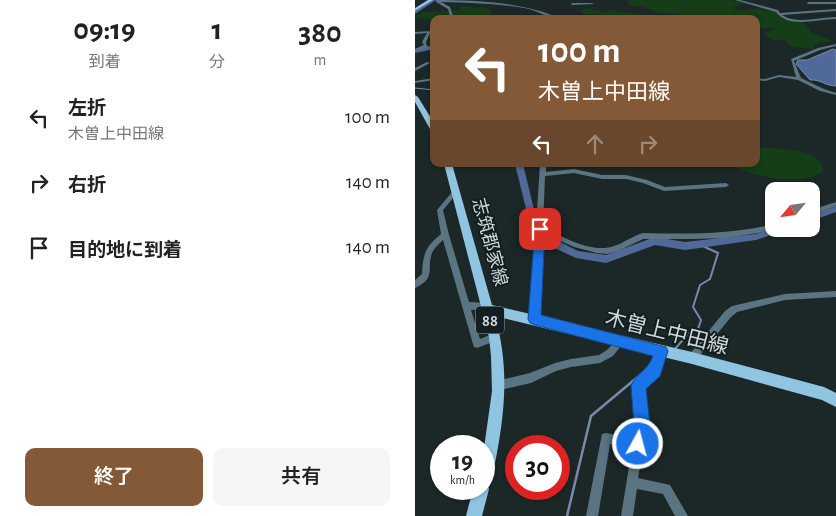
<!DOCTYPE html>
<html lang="ja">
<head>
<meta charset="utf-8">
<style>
  :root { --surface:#fff; --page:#f6f6f6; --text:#222; --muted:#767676; --accent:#845938 }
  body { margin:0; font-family:"Alegreya Sans","Noto Sans JP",sans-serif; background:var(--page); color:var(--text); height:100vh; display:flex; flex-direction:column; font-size:19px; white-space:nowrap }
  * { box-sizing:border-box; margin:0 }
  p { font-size:16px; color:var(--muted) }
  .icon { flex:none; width:28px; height:28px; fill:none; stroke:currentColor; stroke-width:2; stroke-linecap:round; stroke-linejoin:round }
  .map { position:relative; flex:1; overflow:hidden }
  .side { display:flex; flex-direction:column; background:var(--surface); width:415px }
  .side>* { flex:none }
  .banner { position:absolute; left:15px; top:15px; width:330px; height:152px; border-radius:10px; box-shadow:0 1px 4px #0004; background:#845938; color:#fff; overflow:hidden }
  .needle { width:32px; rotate:241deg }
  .fabs { position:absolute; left:350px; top:182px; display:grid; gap:10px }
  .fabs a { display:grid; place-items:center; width:55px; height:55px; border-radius:10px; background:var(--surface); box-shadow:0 1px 4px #0004; font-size:25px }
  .speed { position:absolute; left:15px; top:435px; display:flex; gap:10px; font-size:25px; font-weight:700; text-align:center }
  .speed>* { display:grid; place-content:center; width:65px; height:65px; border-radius:50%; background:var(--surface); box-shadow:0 1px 4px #0004; line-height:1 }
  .speed small { font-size:12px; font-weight:400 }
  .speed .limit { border:8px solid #d22; background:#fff; color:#111 }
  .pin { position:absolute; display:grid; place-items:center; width:42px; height:42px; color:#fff; margin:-21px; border-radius:10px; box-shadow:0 2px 8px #0006 }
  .me { position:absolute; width:55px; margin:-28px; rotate:7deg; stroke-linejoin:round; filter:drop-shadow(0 0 4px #0008) }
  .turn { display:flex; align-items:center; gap:18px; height:105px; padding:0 25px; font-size:22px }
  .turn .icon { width:65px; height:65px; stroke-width:2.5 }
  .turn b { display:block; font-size:35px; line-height:42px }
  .lanes { display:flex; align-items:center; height:48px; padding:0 25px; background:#0003; justify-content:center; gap:25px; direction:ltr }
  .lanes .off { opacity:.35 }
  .eta { display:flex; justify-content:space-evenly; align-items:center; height:85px; text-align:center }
  .eta b { font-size:30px; font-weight:600; line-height:35px }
  .action { display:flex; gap:10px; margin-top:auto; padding:10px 25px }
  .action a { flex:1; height:58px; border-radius:10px; background:var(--accent); color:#fff; font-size:20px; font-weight:600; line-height:58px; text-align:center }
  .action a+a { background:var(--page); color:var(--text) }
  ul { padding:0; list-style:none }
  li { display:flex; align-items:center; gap:15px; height:65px; padding:0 25px }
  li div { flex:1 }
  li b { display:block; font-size:19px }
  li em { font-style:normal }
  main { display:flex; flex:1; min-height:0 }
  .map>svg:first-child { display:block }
  .green { fill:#153d17 }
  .water { fill:#506998; stroke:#768aab }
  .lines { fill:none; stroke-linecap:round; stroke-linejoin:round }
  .stream-far2 { stroke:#768aab; stroke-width:1 }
  .stream-far1 { stroke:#768aab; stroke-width:2 }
  .stream { stroke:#768aab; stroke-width:2.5 }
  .river { fill:#506998; fill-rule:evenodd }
  .minor { fill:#5b7482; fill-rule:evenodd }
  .major { fill:#90c5e2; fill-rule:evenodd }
  .route { fill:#1a73e8; stroke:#114b97 }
  .labels { text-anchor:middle; stroke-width:4; stroke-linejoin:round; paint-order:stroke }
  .shield { fill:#121e1f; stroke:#97a0a0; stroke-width:1 }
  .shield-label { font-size:16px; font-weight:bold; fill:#d0d7d8 }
  .street-label { font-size:18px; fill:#d0d7d8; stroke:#121e1f }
  .near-street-label { font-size:21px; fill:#d0d7d8; stroke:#121e1f }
</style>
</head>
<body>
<main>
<section class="side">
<div class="eta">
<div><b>09:19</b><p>到着</p></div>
<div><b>1</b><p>分</p></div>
<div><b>380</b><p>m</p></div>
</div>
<ul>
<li><svg class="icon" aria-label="left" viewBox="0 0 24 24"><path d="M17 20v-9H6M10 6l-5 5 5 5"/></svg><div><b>左折</b><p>木曽上中田線</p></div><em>100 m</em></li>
<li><svg class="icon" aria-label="right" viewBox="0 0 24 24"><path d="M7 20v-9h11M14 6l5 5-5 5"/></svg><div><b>右折</b></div><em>140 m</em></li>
<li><svg class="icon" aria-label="arrive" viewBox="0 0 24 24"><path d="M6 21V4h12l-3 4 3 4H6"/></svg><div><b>目的地に到着</b></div><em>140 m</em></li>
</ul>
<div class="action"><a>終了</a><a>共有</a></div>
</section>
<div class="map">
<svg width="421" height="516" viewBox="0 0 421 516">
  <rect width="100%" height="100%" fill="#1c2728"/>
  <g class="green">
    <path d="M211 0H313L332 3 318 8C326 13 330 9 338 9 347 8 351 13 359 10L368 19 387 21 398 34 419 41 404 43 399 46V49L376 47 370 40C361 41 356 41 350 34L359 28 341 29V19H261L267 16 259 13 246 14 228 7 212 5 215 2Z"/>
    <path d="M57 6V8L68 7 76 10V14L73 16 87 19H68L52 15 38 19 19 20 2 18 1 16 10 11 13 13 38 10 47 11 44 7Z"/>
    <path d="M173 8 186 12 197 10 253 19H193L191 15 168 14 165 11 168 9Z"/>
    <path d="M341 147C358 149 410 147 408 171 404 174 399 177 394 178 370 183 336 176 315 164H341Z"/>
  </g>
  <path class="water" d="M418 49 421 50V86C411 86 405 79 395 80L381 64 383 60H392Z"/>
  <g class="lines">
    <path class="stream-far2" d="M0 88 19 90"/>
    <path class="stream-far1" d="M259 350 274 333 283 329 286 320 278 307 285 285 295 279 303 253 281 243"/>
    <path class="stream" d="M152 516 176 416 237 365"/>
    <g class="river">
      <path d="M16 0H21L0 14V11Z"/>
      <path d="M19 45V49L0 53V49Z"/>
      <path d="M100 164H108L123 226 139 239 163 251 191 255 240 237 270 242 341 234 359 228 370 229 368 231 341 240 270 250 240 245 191 263 161 258 133 245 116 229Z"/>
      <path d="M421 206V212L396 221V215Z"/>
    </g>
    <g class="minor">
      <path d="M21 0C62 0 109 2 147 19 133 19 122 10 109 8 81 3 54 3 26 2L35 7 38 16 51 17 37 18 35 17 33 9 21 2Z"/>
      <path d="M320 0H325L363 10 365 13 421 9V11L367 15C383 25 403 17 421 17V19C402 19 373 29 361 12Z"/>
      <path d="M393 2H421V4H392Z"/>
      <path d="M157 3H177L179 4 156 5Z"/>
      <path d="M16 31 11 42 12 47 0 51V49L9 45 7 42 12 33 0 34V32Z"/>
      <path d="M421 44V46L405 50 379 61 386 78 409 89 421 93V95L405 91 383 80 364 77 350 81 341 80V78L350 79 364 75 381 77 376 59 403 48Z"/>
      <path d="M12 62 15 63 0 71V68Z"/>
      <path d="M19 78V80L0 83V81Z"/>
      <path d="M125 164H131V172L159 169 187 175H211L232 180 250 187 311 183 314 185 311 187 249 191 228 183 211 179H187L159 173 130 176 128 226C146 237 178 254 199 246 209 243 217 236 228 233 272 234 316 235 359 224V229L343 233 311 238 278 239H228L203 251 192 254 182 253 159 247 128 233 123 319 122 322 119 323 116 322 115 319Z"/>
      <path d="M40 190 43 192 28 210 34 235 54 302 75 303 76 306 75 309 56 310 65 339 80 333 83 334 84 337 83 340 62 348 59 347 58 344 28 240C24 244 19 248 17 253 11 269 22 278 0 288V280L7 274C8 254 10 247 26 234L22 210 38 191Z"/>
      <path d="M421 202V206L396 215V210Z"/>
      <path d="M421 291V297L370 300 322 312 316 317 280 361 277 362 274 361 272 358 274 355 310 311 317 306 370 294Z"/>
      <path d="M206 337 209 338 210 341 198 356 185 363 156 367 141 371 116 383 85 390 82 388 80 385 82 382 85 380 115 373 140 363 156 359 184 355 192 350 203 338Z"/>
      <path d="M246 347 249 348 251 351 243 374 228 388 232 425 223 478 255 485 273 516H260L248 494 222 489 218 516H206L217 448 195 444 183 516H171L187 434 191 433 219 438 222 425 218 386 220 383 236 368 243 348Z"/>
    </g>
    <g class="major">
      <path d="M13 0H18L0 11V8Z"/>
      <path d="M0 95 3 97 19 123V131L15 129 0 102Z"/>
      <path d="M29 164H37L77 305 277 352 409 387 421 393V407L407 400 277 364 80 316C96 372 89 421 77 478L74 483 72 484 74 489 67 516H51L58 489H69V448L77 391 76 356 74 337Z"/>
    </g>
  </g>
  <path class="route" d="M125 225 130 229 126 315 251 347 253 351 245 376 231 389 235 425 229 449 223 452 218 449 215 444 219 425 216 386C221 373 232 372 238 356L120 325 115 323 113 319 120 229Z"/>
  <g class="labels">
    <rect class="shield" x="61" y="306.5" width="28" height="27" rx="4"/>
    <g class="shield-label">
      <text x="75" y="326">88</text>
    </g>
    <g class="street-label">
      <text transform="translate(75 242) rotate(75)" y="6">志筑郡家線</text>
    </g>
    <g class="near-street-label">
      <text transform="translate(252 332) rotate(14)" y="7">木曽上中田線</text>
    </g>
  </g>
</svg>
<div class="fabs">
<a><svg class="needle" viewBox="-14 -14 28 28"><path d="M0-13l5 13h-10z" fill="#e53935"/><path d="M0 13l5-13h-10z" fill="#767676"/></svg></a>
</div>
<div class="speed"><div>19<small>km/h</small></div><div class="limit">30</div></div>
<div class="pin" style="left:125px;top:229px;background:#d93025"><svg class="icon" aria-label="arrive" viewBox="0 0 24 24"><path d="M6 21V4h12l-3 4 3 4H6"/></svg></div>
<svg class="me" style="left:223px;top:444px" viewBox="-20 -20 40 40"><circle r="17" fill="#1a73e8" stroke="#fff" stroke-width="3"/><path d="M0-11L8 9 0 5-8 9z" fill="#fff"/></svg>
<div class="banner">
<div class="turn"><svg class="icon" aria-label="left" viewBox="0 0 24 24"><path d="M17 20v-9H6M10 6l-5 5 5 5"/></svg><div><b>100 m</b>木曽上中田線</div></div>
<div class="lanes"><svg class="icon" aria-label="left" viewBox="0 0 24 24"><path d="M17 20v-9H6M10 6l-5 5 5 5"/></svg><svg class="icon off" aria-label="ahead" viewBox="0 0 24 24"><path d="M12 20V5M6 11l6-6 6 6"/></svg><svg class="icon off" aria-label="right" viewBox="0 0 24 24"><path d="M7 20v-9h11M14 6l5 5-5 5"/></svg></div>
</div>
</div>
</main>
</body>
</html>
